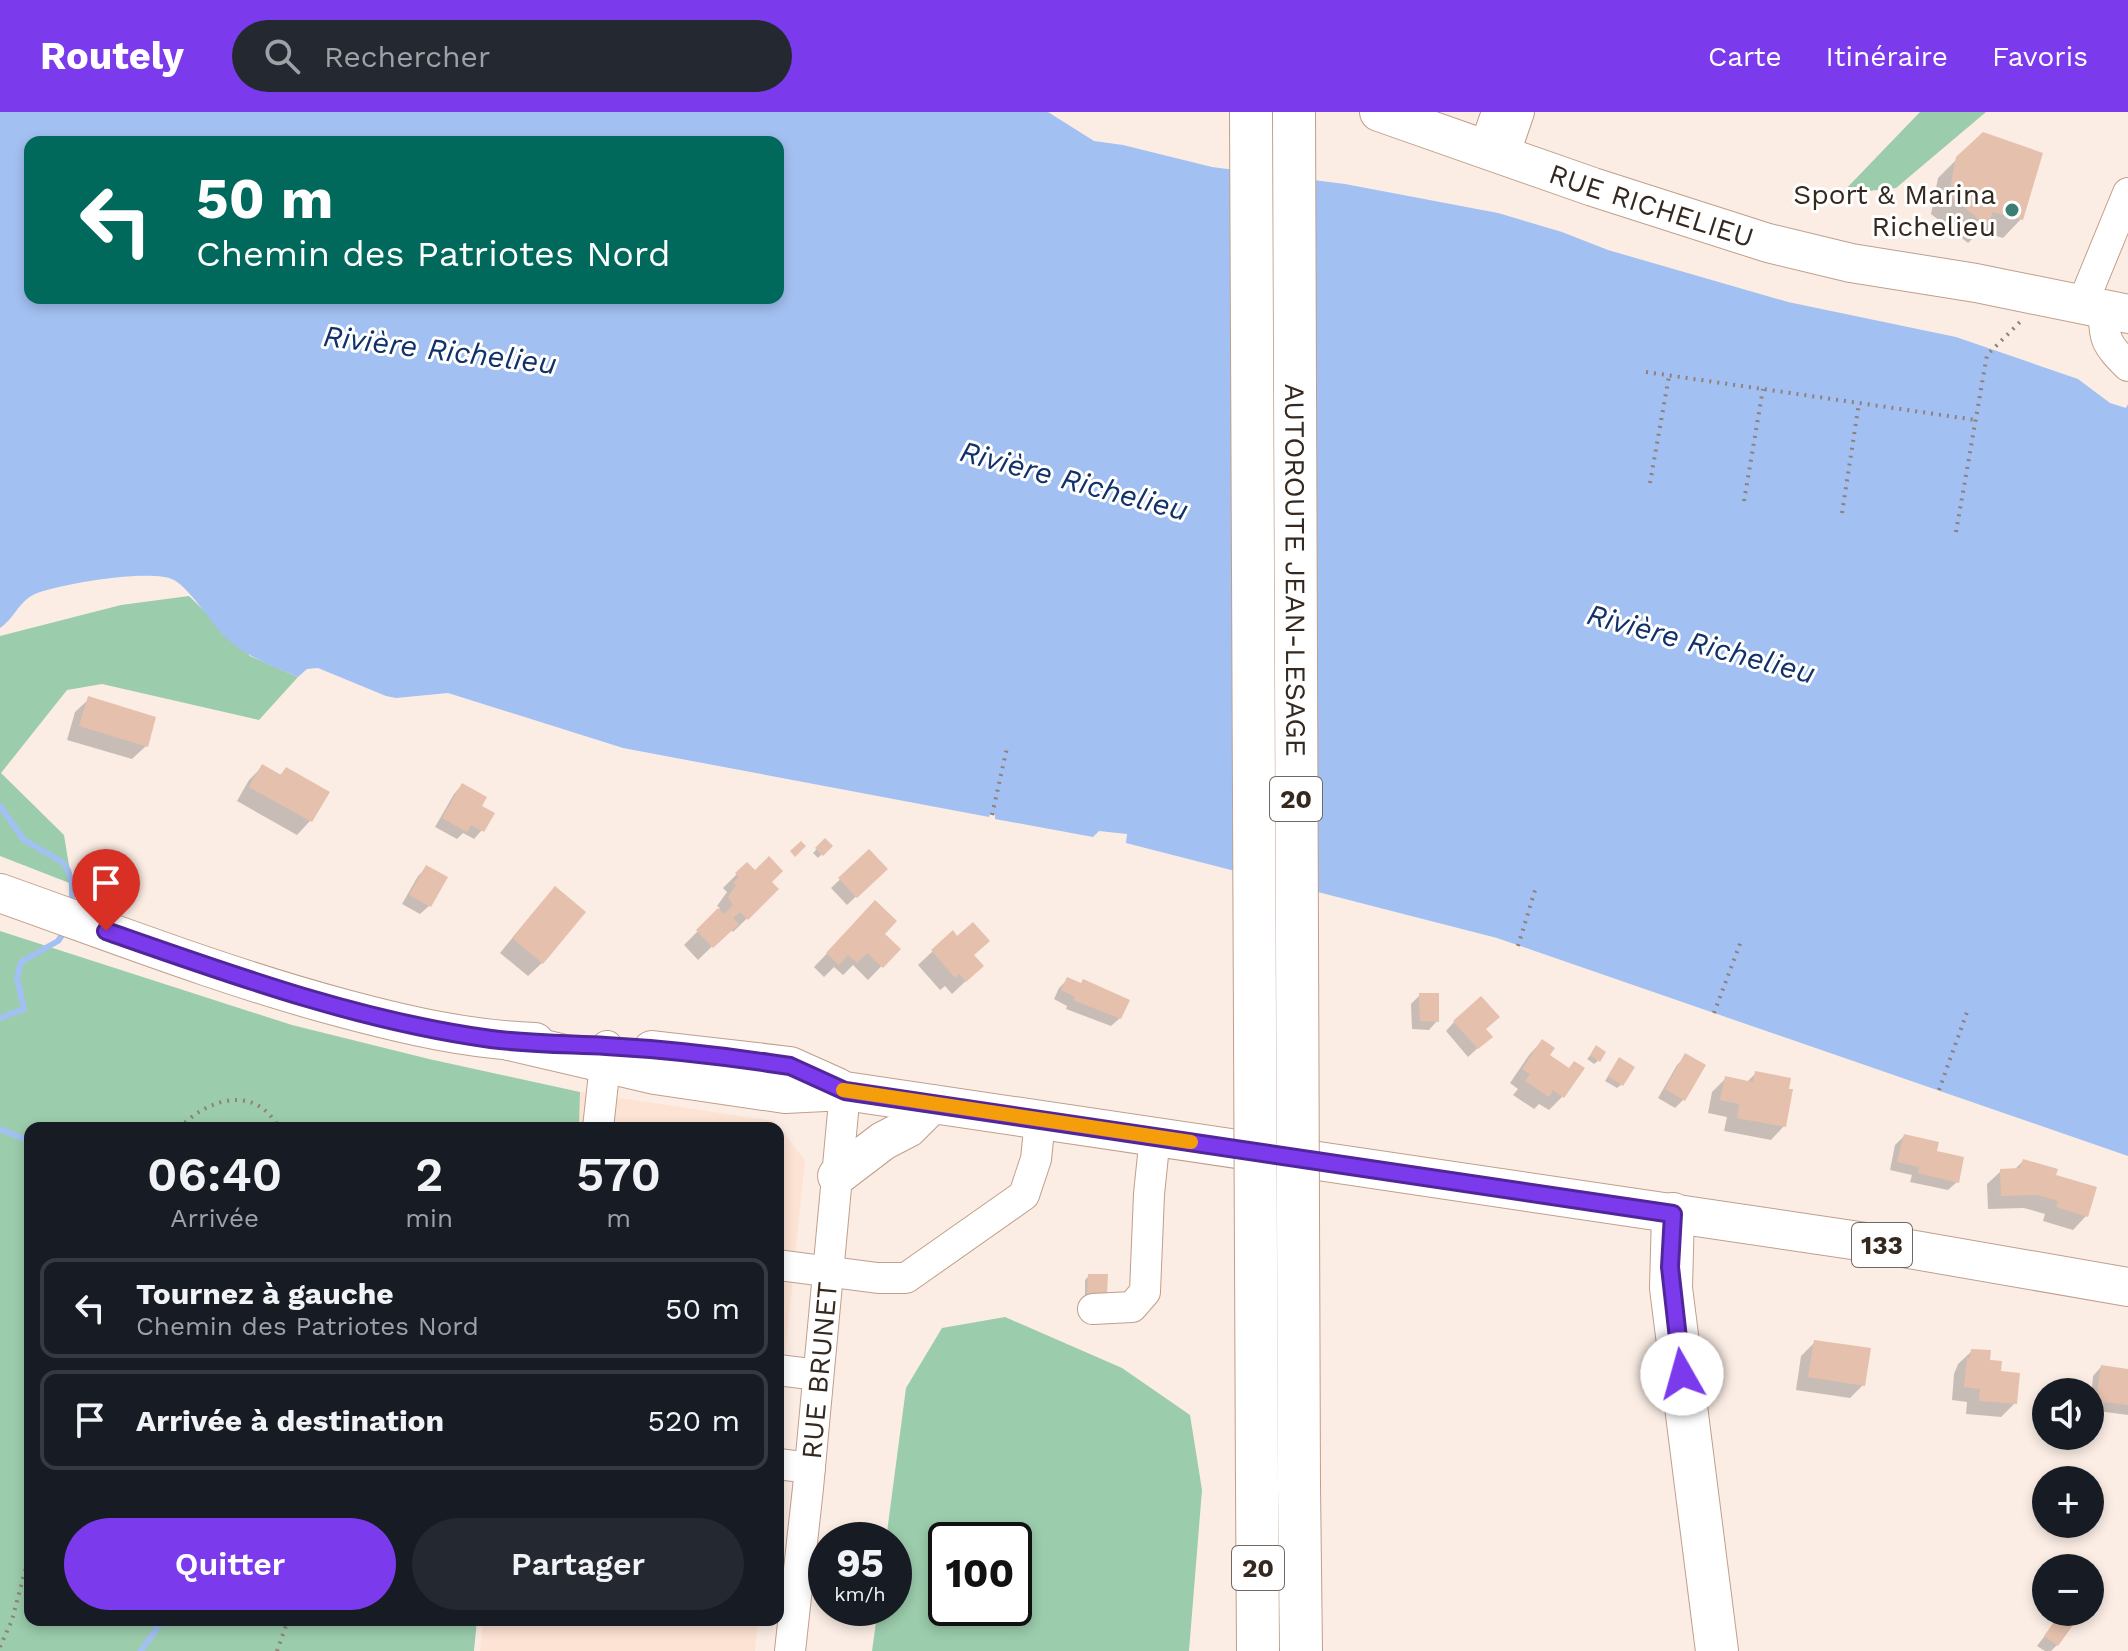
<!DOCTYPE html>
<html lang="fr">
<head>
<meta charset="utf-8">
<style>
  :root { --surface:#171b24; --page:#242831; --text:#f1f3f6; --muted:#9ea1a6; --line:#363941; --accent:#7c3aed }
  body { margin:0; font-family:"Work Sans",sans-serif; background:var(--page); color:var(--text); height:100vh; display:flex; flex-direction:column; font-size:30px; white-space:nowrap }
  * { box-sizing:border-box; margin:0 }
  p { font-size:26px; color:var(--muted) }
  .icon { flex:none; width:44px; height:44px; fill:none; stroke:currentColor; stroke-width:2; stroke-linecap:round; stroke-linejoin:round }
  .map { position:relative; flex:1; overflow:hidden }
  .panel { position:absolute; left:24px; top:1010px; width:760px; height:504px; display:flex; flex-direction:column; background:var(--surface); border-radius:16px; box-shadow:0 4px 12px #0003 }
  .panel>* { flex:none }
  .banner { position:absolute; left:24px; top:24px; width:760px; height:168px; border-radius:16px; box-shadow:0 4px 12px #0003; background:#00695c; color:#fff; overflow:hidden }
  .fabs { position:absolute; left:2032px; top:1266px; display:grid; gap:16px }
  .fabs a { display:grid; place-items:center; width:72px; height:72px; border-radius:50%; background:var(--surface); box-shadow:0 4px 12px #0003; font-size:40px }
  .speed { position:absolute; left:808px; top:1410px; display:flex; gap:16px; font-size:40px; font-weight:700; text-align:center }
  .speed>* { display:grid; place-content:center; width:104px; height:104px; border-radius:50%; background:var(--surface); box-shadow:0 4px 12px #0003; line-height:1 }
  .speed small { font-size:20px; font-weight:400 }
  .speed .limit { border:4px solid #111; border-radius:12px; background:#fff; color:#111 }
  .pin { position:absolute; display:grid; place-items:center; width:68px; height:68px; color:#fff; margin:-82px -34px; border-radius:50% 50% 50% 0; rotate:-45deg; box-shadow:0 0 8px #0007 }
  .pin .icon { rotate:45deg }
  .me { position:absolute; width:88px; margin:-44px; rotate:353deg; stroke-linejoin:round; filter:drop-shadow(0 0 6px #0008) }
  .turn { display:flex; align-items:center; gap:28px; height:168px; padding:0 40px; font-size:36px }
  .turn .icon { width:104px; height:104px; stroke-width:2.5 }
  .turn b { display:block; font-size:56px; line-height:68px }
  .eta { display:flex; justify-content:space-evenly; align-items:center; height:136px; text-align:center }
  .eta b { font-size:48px; font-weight:600; line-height:56px }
  .cta { display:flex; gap:16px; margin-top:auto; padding:16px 40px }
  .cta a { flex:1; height:92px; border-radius:48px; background:var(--accent); color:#fff; font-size:32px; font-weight:600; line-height:92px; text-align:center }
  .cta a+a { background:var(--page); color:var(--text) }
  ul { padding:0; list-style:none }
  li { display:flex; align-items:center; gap:24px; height:100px; margin:0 16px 12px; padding:0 24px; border:4px solid var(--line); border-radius:16px }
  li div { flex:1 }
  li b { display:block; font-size:30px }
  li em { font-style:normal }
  header { display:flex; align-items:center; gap:48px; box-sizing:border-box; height:112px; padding:0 40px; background:var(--accent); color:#fff }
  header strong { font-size:38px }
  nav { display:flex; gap:44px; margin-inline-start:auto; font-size:28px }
  .search { width:560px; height:72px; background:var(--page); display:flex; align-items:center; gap:20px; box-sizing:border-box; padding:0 28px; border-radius:44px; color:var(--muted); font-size:30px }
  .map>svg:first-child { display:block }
  .built { fill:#fde3d4 }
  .green { fill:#9bccac; fill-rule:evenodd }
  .water { fill:#a3c0f2; fill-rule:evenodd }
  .shadow { fill:#0003 }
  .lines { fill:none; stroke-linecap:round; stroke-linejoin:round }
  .stream { stroke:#a3c0f2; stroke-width:6 }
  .building { fill:#e5c0ad }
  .minor-casing { stroke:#c09f8a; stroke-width:32 }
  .major-casing { stroke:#c09f8a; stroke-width:40 }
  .highway-casing { stroke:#c09f8a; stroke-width:44 }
  .path { stroke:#8f8178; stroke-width:4; stroke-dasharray:2 6; stroke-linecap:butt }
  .minor { stroke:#fff; stroke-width:30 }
  .major { stroke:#fff; stroke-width:38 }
  .highway { stroke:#fff; stroke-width:42 }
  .highway-bridge-casing { stroke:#c09f8a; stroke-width:44; stroke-linecap:butt }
  .highway-bridge { stroke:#fff; stroke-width:42 }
  .route-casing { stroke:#51269a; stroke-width:20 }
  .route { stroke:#7c3aed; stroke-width:14 }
  .slow { stroke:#f59e0b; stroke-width:14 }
  .poi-dot { fill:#3b7f74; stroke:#fff; stroke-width:3 }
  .labels { text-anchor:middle; stroke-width:6; stroke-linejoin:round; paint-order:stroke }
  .shield { fill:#fff; stroke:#726862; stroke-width:2 }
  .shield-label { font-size:26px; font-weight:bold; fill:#35281f }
  .poi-label { font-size:28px; fill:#35281f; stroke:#fff; text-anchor:end }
  .street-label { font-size:28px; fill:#35281f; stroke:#fff }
  .water-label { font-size:30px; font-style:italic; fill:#11316b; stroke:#fff }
</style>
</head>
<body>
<header>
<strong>Routely</strong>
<div class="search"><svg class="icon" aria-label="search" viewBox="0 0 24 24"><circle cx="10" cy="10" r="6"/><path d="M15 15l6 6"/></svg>Rechercher</div>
<nav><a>Carte</a><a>Itinéraire</a><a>Favoris</a></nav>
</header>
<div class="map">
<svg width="2128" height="1539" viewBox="0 0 2128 1539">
  <rect width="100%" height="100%" fill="#fbede4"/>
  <g class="built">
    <path d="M580 980 774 1009 805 1048 778 1310V1016H579Z"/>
    <path d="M483 1508H758L755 1539H480Z"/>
  </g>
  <g class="green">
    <path d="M1920 0H1986L1896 76 1841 82Z"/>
    <path d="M189 484 250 544 298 565 259 608 102 572 67 578 1 661 64 723 72 772 0 744V524L121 493Z"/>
    <path d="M0 819 292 913 429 947 580 980 579 1016H30V1508H477L474 1539H0Z"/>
    <path d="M1005 1205 1122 1256 1190 1303 1202 1378 1189 1539H872L878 1496H894V1428H886L906 1276 942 1216ZM946 1428H1014V1496H946Z"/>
  </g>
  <path class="water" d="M0 0H1048L1094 29 1123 33 1212 55 1345 72 1498 101 1562 120 1608 138 1788 190 1956 225 2078 267 2110 291 2126 296 2128 292V1044L1497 826 1126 731 1127 722 1099 719 1093 725 995 707V703L990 702 989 705 623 636 448 581 396 586 386 584 318 556 307 557 298 565C272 554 244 544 223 523 210 509 190 477 174 468 152 456 59 472 35 482 19 489 14 507 0 516ZM30 30H778V186H30Z"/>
  <g class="shadow">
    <path d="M1957 47 2021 107 2003 126 1980 119 1968 131 1931 102 1938 66Z"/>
    <path d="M89 587 146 634 132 647 67 628 75 600Z"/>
    <path d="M263 654 279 664 286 657 327 680 310 709 297 723 237 689 249 668Z"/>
    <path d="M462 673 479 694 482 718 474 727 463 721 457 727 435 715 454 682Z"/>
    <path d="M825 728 830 734 818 746 813 741Z"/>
    <path d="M869 740 885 757 847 793 831 776Z"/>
    <path d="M747 752 777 777 733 820 730 817 698 848 684 833 716 801 720 796 717 794 727 780 723 776Z"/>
    <path d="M426 756 429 794 420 802 402 792 418 764Z"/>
    <path d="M542 790V851L528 864 500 841Z"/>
    <path d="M862 805 898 837 868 868 853 853 843 863 834 855 824 865 814 855Z"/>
    <path d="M952 821 972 844 968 867 952 882 945 874 940 878 918 853Z"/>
    <path d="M1068 867 1120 906 1111 914 1066 897 1067 894 1054 887 1059 876Z"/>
    <path d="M1420 883 1437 909 1429 918 1412 917 1411 892Z"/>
    <path d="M1454 910 1481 933 1468 945 1446 919Z"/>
    <path d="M1542 929 1562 985 1549 998 1539 992 1534 997 1513 983 1518 977 1510 971 1529 943Z"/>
    <path d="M1593 940 1598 949 1594 952 1587 947Z"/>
    <path d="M1686 944 1683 988 1675 996 1658 986 1677 953Z"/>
    <path d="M1616 951 1621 973 1617 976 1605 969Z"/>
    <path d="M1756 961 1784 1014 1771 1028 1724 1019 1727 1005 1708 1001 1712 980 1726 966 1747 970Z"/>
    <path d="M1904 1024 1935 1041 1957 1070 1948 1078 1910 1070 1912 1063 1890 1058 1895 1033Z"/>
    <path d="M2023 1049 2054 1064 2086 1104 2073 1118 2043 1109 2045 1102 2024 1096 1988 1097 1987 1072 2001 1059 2014 1058Z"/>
    <path d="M1089 1164 1105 1182 1085 1186V1168Z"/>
    <path d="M1815 1230 1863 1273 1850 1286 1796 1278 1801 1244Z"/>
    <path d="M1972 1239 1999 1261 2015 1291 2001 1305 1966 1302 1967 1290 1952 1288 1954 1262 1958 1252Z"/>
    <path d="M2101 1255 2128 1259V1303L2090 1298 2093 1264Z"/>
    <path d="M2063 1500H2065L2057 1533 2051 1539H2045L2037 1534Z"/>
  </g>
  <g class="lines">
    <g class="stream">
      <path d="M0 694 23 727 62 750 68 758 72 772V793"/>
      <path d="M0 906 24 897 17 866 21 850 58 829 65 819"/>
      <path d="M0 1017 30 1029"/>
      <path d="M141 1539 163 1508"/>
    </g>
  </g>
  <g class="building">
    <path d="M1983 20 2043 41 2023 108 1993 100 1987 114 1949 83 1956 45Z"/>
    <path d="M88 584 156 605 148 635 79 614Z"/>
    <path d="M262 652 281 663 286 655 330 680 312 710 249 675Z"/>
    <path d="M462 671 487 685 482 694 495 701 484 720 471 713 467 720 442 706Z"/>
    <path d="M825 726 833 734 823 744 815 736Z"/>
    <path d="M801 729 806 734 795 745 790 739Z"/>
    <path d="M869 737 888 757 857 786 838 766Z"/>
    <path d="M769 744 783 759 772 770 779 777 748 808 740 800 733 806 739 812 713 836 696 818 718 796 724 802 733 793 728 785 736 773 733 771 739 765 735 761 747 750 755 758Z"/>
    <path d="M426 753 448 765 431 795 409 783Z"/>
    <path d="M555 774 586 800 543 852 512 826Z"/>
    <path d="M875 788 897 809 885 822 901 837 883 856 867 841 857 851 848 843 839 853 826 841Z"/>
    <path d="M973 810 990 829 974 843 984 854 966 870 959 862 955 866 931 838 953 818 957 824Z"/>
    <path d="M1067 865 1081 871 1083 867 1130 888 1121 907 1073 888 1075 885 1061 878Z"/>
    <path d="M1419 881H1439V910L1420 909Z"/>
    <path d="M1481 884 1500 905 1486 917 1493 925 1478 937 1453 909Z"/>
    <path d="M1542 927 1555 936 1550 943 1569 956 1574 949 1585 956 1564 986 1553 978 1549 985 1525 969 1530 962 1522 957Z"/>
    <path d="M1596 933 1606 940 1600 950 1590 943Z"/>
    <path d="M1685 941 1706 953 1685 989 1665 977Z"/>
    <path d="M1619 945 1635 955 1623 974 1608 964Z"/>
    <path d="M1755 959 1791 966 1789 977H1793L1786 1015 1737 1006 1739 992 1720 988 1725 964 1753 970Z"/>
    <path d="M1904 1022 1939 1030 1937 1039 1964 1045 1959 1071 1918 1061 1919 1055 1897 1050Z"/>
    <path d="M2023 1047 2058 1057 2056 1063 2097 1075 2088 1105 2056 1095 2058 1089 2038 1083 2001 1084 2000 1057 2020 1056Z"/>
    <path d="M1088 1162H1108L1107 1183 1087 1182Z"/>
    <path d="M1814 1228 1871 1236 1865 1274 1808 1265Z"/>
    <path d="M1971 1237 1991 1238 1990 1248 2002 1249 2001 1259 2020 1261 2017 1292 1979 1289 1980 1277 1964 1275 1967 1246H1970Z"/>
    <path d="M2101 1253 2128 1257V1293L2096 1289Z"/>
    <path d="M2061 1500H2069L2078 1506 2058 1534 2044 1524Z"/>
  </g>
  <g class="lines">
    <defs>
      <g id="minor">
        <path d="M1484 37 1497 0"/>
        <path d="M1504 44 1519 0"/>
        <path d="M2082 193 2128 81"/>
        <path d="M2104 197C2103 228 2107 233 2128 254"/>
        <path d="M598 1016 607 934"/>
        <path d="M778 1153 878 1166H906L1024 1083 1036 1047 1040 1008"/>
        <path d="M1093 1197 1132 1195 1145 1180 1149 1082 1155 1024"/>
        <path d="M778 1258 818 1263"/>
        <path d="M778 1352 810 1356"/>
        <path id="s1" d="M790 1539 808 1376 845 979"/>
      </g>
      <g id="major">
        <path id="s2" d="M1379 0 1593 75 1768 131 1851 151 1976 171 2128 202"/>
        <path d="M0 781C113 821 226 865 342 896 405 913 470 928 535 930"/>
        <path d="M509 929 655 963 785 982 845 979 1886 1133 2128 1175"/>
        <path d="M652 938 790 954 837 975"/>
        <path d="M837 1064 883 1029 908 1016 932 992"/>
      </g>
      <g id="highway">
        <path d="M1673 1102 1671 1176 1717 1539"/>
        <path d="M1257 1374 1258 1539"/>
        <path d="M1299 1374 1301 1539"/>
      </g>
    </defs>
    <use href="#minor" class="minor-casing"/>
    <use href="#major" class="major-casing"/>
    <use href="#highway" class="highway-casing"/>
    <g class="path">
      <path d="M1646 260 1976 308"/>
      <path d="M1650 371 1669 264"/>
      <path d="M1744 389 1763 277"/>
      <path d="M1842 401 1859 291"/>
      <path d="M1956 420 1987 243 2021 209"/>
      <path d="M992 703 1007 636"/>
      <path d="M1518 834 1536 775"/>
      <path d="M1714 901 1741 829"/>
      <path d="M1939 978 1967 900"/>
      <path d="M179 1016C209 986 255 972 279 1016"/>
      <path d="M0 1535 12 1508 30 1440"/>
      <path d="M277 1539 288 1508"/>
    </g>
    <use href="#minor" class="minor"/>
    <use href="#major" class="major"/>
    <use href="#highway" class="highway"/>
    <defs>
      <g id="highway-bridge">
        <path d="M1251 0 1257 1374"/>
        <path id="s3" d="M1294 0 1299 1374"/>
      </g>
    </defs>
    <use href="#highway-bridge" class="highway-bridge-casing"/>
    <use href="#highway-bridge" class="highway-bridge"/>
  </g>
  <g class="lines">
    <defs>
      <path id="route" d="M106 819C232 863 359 909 491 927 529 932 568 932 606 934 660 937 715 943 769 951L790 954 845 979 1673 1102 1670 1155 1682 1262"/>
    </defs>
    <use href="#route" class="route-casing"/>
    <use href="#route" class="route"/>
    <path class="slow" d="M843 978 1191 1030"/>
  </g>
  <circle class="poi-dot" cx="2012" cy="98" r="8"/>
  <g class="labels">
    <g class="shield">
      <rect x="1270" y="665" width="52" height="44" rx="6"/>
      <rect x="1852" y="1111" width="60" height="44" rx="6"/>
      <rect x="1232" y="1434" width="52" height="44" rx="6"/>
    </g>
    <g class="shield-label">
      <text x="1296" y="696">20</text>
      <text x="1882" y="1142">133</text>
      <text x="1258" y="1465">20</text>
    </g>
    <g class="poi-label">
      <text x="1996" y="92">Sport &amp; Marina<tspan x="1996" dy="32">Richelieu</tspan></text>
    </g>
    <g class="street-label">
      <text dy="10" stroke="none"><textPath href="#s2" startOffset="288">RUE RICHELIEU</textPath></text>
      <text dy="10" stroke="none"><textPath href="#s3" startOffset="458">AUTOROUTE JEAN-LESAGE</textPath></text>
      <text dy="10" stroke="none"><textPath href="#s1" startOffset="282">RUE BRUNET</textPath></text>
    </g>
    <g class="water-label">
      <text transform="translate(440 238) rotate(7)" y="10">Rivière Richelieu</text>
      <text transform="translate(1074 369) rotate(15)" y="10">Rivière Richelieu</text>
      <text transform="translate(1701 532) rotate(15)" y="10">Rivière Richelieu</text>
    </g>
  </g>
</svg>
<div class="fabs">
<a><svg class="icon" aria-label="sound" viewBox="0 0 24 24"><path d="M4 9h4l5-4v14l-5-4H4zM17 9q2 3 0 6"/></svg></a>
<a>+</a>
<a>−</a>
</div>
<div class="speed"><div>95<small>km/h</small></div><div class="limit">100</div></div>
<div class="pin" style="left:106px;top:819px;background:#d93025"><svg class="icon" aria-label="arrive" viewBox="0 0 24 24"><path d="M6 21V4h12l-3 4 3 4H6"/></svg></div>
<svg class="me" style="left:1682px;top:1262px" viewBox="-20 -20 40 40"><circle r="19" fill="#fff"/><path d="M0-13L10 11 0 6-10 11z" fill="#7c3aed"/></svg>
<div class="banner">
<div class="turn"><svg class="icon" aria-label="left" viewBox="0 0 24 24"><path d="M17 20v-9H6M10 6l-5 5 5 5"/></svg><div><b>50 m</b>Chemin des Patriotes Nord</div></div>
</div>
<section class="panel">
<div class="eta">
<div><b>06:40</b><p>Arrivée</p></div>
<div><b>2</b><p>min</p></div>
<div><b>570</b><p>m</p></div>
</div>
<ul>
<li><svg class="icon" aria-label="left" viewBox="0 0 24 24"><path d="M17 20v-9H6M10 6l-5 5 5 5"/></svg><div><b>Tournez à gauche</b><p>Chemin des Patriotes Nord</p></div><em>50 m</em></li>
<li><svg class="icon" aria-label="arrive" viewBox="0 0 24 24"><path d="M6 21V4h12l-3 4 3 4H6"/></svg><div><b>Arrivée à destination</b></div><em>520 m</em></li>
</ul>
<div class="cta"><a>Quitter</a><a>Partager</a></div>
</section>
</div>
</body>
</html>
